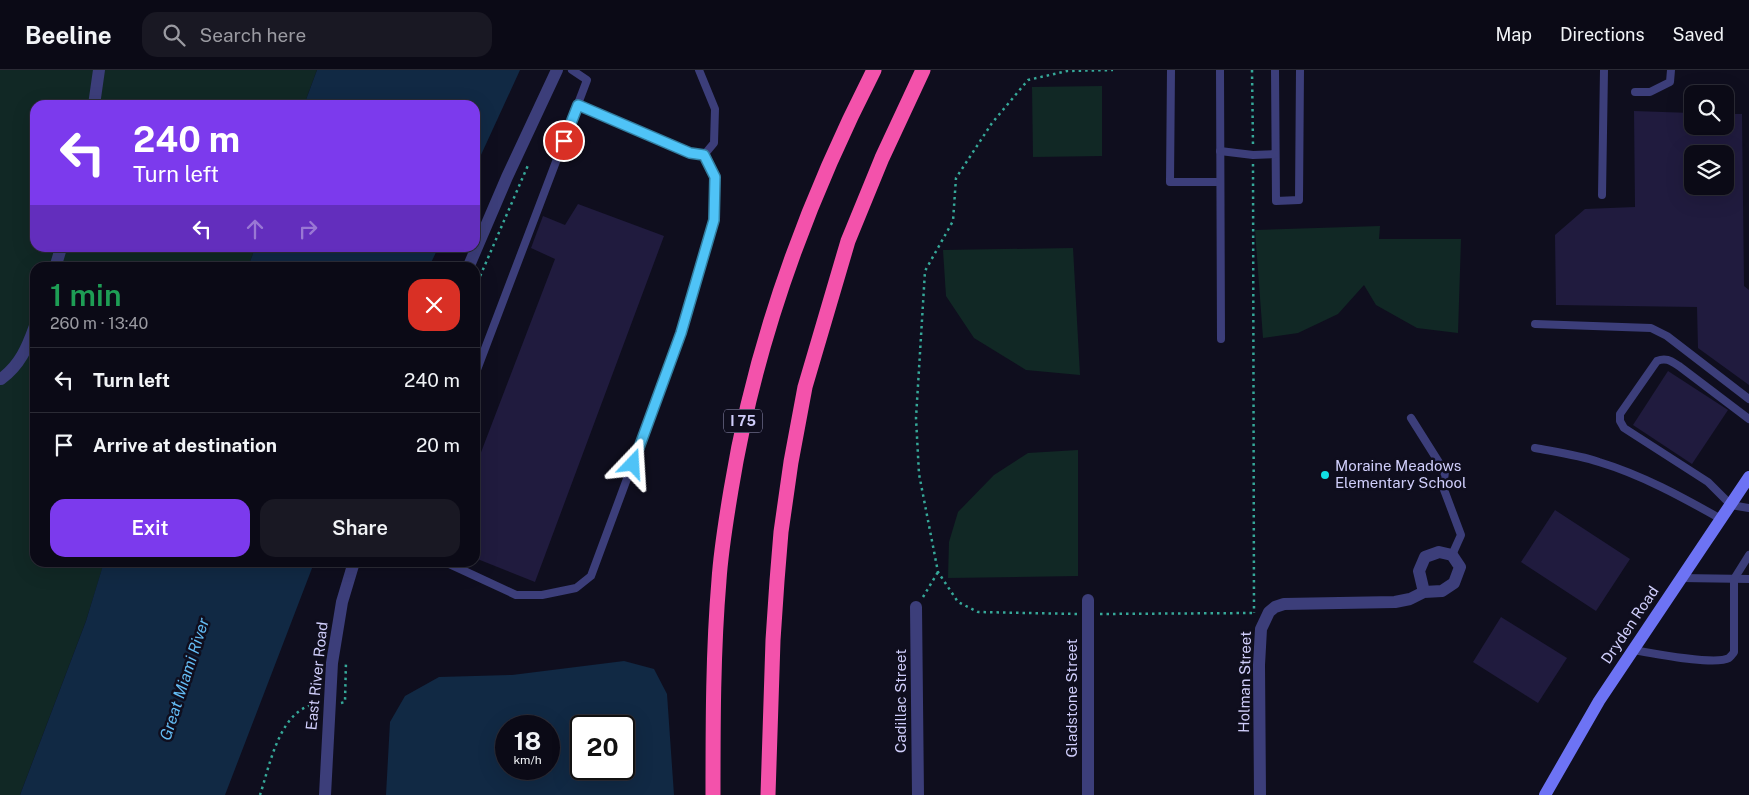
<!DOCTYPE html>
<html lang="en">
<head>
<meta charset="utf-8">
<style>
  :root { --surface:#0b0a16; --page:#191823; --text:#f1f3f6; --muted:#9a9aa1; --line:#2b2b35; --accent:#7c3aed }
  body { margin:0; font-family:"Public Sans",sans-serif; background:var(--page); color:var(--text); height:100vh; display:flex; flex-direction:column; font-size:19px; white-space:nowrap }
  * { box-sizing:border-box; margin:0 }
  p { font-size:16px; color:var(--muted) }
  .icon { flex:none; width:28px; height:28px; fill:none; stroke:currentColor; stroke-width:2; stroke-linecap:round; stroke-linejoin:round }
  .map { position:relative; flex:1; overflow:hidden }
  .panel { position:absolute; left:30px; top:192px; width:450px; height:305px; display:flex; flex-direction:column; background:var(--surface); border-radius:15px; box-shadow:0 5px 20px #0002,0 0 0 1px var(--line) }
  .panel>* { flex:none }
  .hud { position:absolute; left:30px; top:30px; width:450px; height:152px; border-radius:15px; box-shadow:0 5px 20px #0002,0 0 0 1px var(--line); background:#7c3aed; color:#fff; overflow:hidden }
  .fabs { position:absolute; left:1684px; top:15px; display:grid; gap:10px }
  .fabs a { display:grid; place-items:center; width:50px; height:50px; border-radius:10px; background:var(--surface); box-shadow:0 5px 20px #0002,0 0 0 1px var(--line); font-size:25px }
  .speed { position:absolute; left:495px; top:645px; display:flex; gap:10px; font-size:25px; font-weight:700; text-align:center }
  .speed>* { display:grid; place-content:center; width:65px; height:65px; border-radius:50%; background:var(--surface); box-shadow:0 5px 20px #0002,0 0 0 1px var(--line); line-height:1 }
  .speed small { font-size:12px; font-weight:400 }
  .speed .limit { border:2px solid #111; border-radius:8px; background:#fff; color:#111 }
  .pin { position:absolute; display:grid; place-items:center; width:42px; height:42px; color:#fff; margin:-21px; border:2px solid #fff; border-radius:50%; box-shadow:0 1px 5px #0007 }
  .me { position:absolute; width:55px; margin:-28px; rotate:20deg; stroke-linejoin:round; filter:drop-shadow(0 0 4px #0008) }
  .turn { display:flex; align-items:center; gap:18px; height:105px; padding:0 20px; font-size:22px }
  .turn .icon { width:65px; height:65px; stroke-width:2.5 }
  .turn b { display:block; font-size:35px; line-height:42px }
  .lanes { display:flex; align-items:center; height:48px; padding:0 20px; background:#0003; justify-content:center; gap:25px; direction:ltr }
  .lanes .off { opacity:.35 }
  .round { display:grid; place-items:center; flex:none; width:52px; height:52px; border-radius:15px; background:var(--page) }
  .headline { display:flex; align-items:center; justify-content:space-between; height:85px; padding:0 20px }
  h1 { font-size:30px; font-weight:600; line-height:38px; color:#1e9e55 }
  .action { display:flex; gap:10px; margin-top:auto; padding:10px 20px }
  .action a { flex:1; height:58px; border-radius:15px; background:var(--accent); color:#fff; font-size:20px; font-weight:600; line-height:58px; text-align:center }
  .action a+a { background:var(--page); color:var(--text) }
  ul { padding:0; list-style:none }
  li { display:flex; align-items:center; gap:15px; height:65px; padding:0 20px; border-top:1px solid var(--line) }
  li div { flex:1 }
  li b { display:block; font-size:19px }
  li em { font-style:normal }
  header { display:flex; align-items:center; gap:30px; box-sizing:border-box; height:70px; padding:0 25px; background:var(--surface); border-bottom:1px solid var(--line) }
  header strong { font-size:24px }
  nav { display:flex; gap:28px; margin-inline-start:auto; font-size:18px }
  .search { width:350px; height:45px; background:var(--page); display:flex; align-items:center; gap:12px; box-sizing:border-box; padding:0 18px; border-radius:15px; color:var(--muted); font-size:19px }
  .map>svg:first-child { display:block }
  .green { fill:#112825 }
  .water { fill:#112944; fill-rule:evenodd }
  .building { fill:#201b3e; fill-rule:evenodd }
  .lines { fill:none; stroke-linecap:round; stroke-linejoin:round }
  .path { stroke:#36a899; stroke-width:2.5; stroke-dasharray:2.5 4; stroke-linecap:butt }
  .service { stroke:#3c3e7a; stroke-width:8 }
  .minor { stroke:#3c3e7a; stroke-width:12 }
  .tertiary { stroke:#3c3e7a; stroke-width:12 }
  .secondary { stroke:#6d73f4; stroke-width:12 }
  .motorway { stroke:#f352ab; stroke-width:15 }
  .route-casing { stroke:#337fa1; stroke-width:12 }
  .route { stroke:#4fc3f7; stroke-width:9 }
  .poi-dot { fill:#11e0e5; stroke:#0f0e1e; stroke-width:2 }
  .labels { text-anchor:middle; stroke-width:5; stroke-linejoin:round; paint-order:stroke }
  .shield { fill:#0f0e1e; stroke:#9694b9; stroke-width:1 }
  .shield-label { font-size:14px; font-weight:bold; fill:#d0cefb }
  .poi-label { font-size:15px; fill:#d0cefb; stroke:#0f0e1e; text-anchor:start }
  .street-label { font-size:15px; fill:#d0cefb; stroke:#0f0e1e }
  .water-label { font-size:16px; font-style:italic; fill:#64bcf4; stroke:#0f0e1e }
</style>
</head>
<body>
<header>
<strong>Beeline</strong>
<div class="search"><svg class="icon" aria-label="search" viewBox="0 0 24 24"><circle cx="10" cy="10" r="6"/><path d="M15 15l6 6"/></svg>Search here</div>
<nav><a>Map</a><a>Directions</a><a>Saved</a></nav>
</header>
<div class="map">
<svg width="1749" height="725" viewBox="0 0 1749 725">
  <rect width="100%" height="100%" fill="#0f0e1e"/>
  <g class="green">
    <path d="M0 0H317L304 35H35V178H255L248 197 35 198V492L104 493 86 551 20 725H0Z"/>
    <path d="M1102 16V86L1033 87 1032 17Z"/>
    <path d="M1380 156 1379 169H1461L1458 263 1417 258 1376 235 1364 215 1338 244 1298 263 1263 268 1255 160Z"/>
    <path d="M1073 178 1080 305 1026 300 974 268 946 226 943 180Z"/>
    <path d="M1078 380V506L948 508 949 472 958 442 994 405 1028 383Z"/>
  </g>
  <g class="water">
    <path d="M317 0H520L475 98V35H304Z"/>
    <path d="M255 178H438L429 197H248Z"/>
    <path d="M104 492 314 493 225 725H20L86 551Z"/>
    <path d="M624 591 654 599 667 624 674 725H386L390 652 405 626 439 607 512 605ZM506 656H549V699H506ZM581 656H624V699H581Z"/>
  </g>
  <g class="building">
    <path d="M1634 41 1692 43V56H1725V44H1742L1744 216 1749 220V315L1698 278 1697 237 1556 235 1555 165 1585 139 1635 137ZM1692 84H1725V116H1692Z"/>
    <path d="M578 134 664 166 535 512 475 488V398L555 189 531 178 543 146 565 155Z"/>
    <path d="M1668 301 1728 340 1692 394 1633 355Z"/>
    <path d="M1555 440 1630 489 1596 541 1521 492Z"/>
    <path d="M1501 547 1567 588 1538 633 1473 592Z"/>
  </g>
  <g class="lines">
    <g class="path">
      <path d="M1252 0 1253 76"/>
      <path d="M1253 94 1254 543"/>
      <path d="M475 218 529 93"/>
      <path d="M923 527 938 502"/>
      <path d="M1077 544 978 542 958 532 938 502 919 404 916 348 925 201 953 151 956 108 992 53 1028 10 1067 1 1113 0"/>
      <path d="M1100 544 1254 543"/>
      <path d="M341 633 345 632 346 591"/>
      <path d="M260 725C270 695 280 636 319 634"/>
    </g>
    <g class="service">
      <path d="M1171 0 1170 112H1219"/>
      <path d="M1220 0 1221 269"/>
      <path d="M1275 0 1276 131 1299 130 1300 0"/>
      <path d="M1635 22H1650L1670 12 1671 0"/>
      <path d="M578 35 690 83 704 85 714 73 715 39 699 0"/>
      <path d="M1220 81 1253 85 1275 84"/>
      <path d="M1602 125 1604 0"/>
      <path d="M1535 254 1651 258 1667 266 1749 329"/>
      <path d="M475 305 587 10 572 0"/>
      <path d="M1411 348 1445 402 1443 417 1461 465 1452 485"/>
      <path d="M1749 349 1679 296C1671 291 1666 287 1657 291L1620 344V351L1624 358 1708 412 1731 435 1749 438"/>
      <path d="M1535 378C1556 382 1578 385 1599 392 1642 405 1682 427 1721 449"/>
      <path d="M445 492 516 525H542L576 518 591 506 681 263 714 150 715 107 704 85"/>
      <path d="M1681 508 1749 509"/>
      <path d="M1633 580C1652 583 1715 596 1729 588 1731 586 1733 584 1734 582V509L1749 485"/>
    </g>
    <g class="minor">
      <path d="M94 35 99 0"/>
      <path d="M55 198 61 178"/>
      <path d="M1 309C20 295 27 278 35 256"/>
      <path d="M1088 530V725"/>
      <path d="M916 537 918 725"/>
      <path d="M1260 725 1259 595 1261 559 1269 542 1275 537 1284 534 1395 532 1410 529 1424 522 1442 521 1454 513 1460 497 1452 485 1439 482 1425 487 1419 501 1424 522"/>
    </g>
    <g class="tertiary">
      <path d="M468 198 507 107 557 0"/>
      <path d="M325 725 332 593 342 532 354 492"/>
    </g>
    <path class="secondary" d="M1545 725 1599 631 1749 407"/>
    <g class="motorway">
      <path d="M713 725C713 653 713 581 719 510 721 480 726 450 731 420 755 272 806 133 874 0"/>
      <path d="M768 725 773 570 777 511 781 462 791 392 805 317 848 171 882 88 923 0"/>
    </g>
  </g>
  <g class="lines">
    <defs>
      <path id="route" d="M564 71 578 35 690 83 704 85 715 107 714 150 681 263 633 394"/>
    </defs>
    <use href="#route" class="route-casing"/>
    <use href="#route" class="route"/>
  </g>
  <circle class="poi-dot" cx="1325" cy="405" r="5"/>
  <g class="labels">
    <rect class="shield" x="724" y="339.5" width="38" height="23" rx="4"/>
    <g class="shield-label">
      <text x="743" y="356">I 75</text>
    </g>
    <g class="poi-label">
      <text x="1335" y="401">Moraine Meadows<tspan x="1335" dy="17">Elementary School</tspan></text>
    </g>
    <g class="street-label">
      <text transform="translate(1630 555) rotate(-56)" y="5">Dryden Road</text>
      <text transform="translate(317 606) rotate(-84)" y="5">East River Road</text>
      <text transform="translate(1245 612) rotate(-89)" y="5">Holman Street</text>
      <text transform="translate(1072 628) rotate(-90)" y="5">Gladstone Street</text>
      <text transform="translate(901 631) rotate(-90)" y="5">Cadillac Street</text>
    </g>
    <g class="water-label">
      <text transform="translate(184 609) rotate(-72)" y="6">Great Miami River</text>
    </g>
  </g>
</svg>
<div class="fabs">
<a><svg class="icon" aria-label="search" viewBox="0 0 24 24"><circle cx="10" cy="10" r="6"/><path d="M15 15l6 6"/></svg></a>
<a><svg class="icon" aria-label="layers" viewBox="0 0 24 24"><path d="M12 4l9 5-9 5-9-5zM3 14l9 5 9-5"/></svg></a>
</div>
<div class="speed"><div>18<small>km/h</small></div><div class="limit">20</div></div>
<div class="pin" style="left:564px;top:71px;background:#d93025"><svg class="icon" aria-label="arrive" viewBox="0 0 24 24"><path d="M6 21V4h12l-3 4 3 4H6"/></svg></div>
<svg class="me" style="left:633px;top:394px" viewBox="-20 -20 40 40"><path d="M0-17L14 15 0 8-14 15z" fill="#4fc3f7" stroke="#fff" stroke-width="4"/></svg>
<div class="hud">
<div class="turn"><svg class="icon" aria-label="left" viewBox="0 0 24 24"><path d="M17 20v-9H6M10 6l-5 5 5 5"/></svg><div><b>240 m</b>Turn left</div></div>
<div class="lanes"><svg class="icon" aria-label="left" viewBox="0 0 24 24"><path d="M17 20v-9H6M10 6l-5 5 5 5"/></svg><svg class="icon off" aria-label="ahead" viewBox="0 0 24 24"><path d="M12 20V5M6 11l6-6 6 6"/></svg><svg class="icon off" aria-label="right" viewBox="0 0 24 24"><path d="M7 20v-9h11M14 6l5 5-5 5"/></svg></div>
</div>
<section class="panel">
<div class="headline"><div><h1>1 min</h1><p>260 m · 13:40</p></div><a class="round" style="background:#d93025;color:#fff"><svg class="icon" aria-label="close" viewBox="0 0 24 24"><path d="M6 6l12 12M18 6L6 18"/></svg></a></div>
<ul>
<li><svg class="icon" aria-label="left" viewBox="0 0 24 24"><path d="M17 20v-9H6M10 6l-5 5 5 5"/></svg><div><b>Turn left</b></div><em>240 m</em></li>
<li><svg class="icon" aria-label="arrive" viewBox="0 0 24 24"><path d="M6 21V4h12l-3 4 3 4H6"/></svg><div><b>Arrive at destination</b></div><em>20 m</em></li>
</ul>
<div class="action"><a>Exit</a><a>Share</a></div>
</section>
</div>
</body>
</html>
